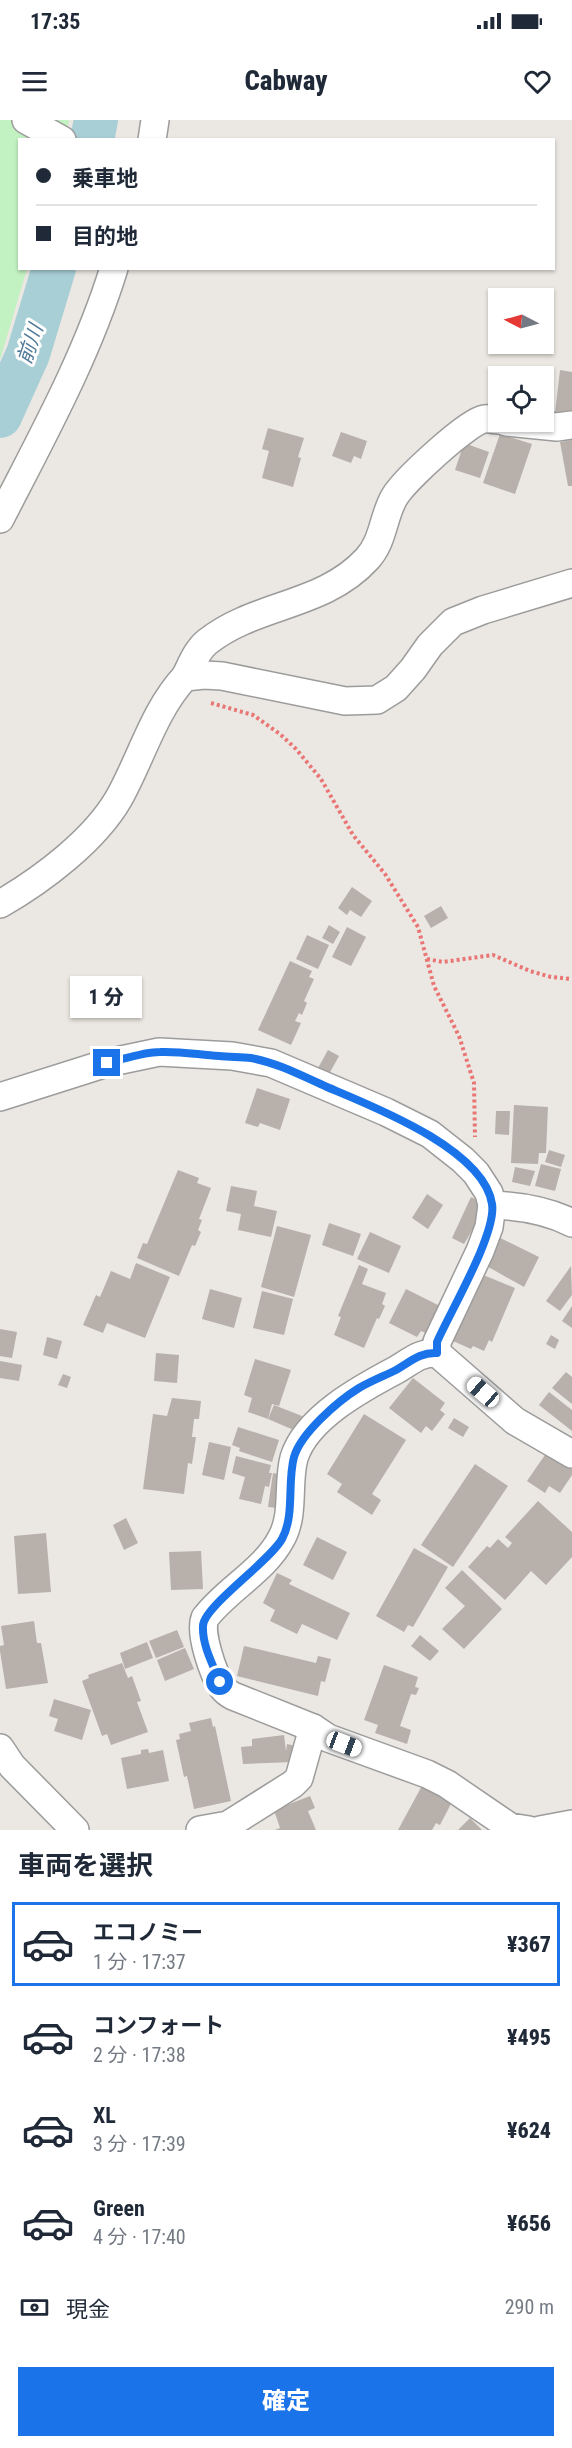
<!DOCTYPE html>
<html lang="ja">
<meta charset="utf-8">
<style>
:root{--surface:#fff;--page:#f2f2f3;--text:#1f2937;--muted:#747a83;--line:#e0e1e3;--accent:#1a73e8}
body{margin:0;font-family:"Roboto Condensed","Noto Sans JP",sans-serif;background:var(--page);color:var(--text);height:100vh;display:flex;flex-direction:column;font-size:22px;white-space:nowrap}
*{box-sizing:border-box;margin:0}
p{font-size:20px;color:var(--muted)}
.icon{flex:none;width:33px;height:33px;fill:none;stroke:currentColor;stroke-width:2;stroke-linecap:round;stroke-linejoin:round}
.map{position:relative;height:1710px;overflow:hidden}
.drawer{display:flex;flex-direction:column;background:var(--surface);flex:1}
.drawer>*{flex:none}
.top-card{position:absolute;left:18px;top:18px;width:537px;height:132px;border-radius:0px;box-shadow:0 2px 4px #0004;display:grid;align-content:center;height:132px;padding:0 18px;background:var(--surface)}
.needle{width:39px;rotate:276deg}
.buttons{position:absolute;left:488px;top:168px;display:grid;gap:12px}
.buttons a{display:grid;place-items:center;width:66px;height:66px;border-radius:0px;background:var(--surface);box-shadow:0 2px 4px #0004;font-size:30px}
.end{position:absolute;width:27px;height:27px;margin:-14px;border:8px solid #1a73e8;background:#fff;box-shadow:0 0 0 3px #fff}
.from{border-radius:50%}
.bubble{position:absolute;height:42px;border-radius:0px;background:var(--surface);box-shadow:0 2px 4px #0004;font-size:20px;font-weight:800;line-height:42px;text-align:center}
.car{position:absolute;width:18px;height:36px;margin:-18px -9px;border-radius:8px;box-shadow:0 0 4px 2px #0007;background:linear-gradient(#fff 24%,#345 0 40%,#fff 0 76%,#345 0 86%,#fff 0)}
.top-card b{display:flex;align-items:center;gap:21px;height:57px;font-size:22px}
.top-card b+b{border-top:2px solid var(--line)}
.top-card i{width:15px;height:15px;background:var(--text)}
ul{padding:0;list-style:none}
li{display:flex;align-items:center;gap:18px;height:84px;margin:0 12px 9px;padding:0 6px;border:3px solid transparent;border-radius:0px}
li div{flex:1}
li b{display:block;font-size:22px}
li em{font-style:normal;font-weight:800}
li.current{border-color:var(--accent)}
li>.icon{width:54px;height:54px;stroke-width:1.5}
h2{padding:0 18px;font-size:27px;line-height:72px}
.pay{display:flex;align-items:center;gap:15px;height:66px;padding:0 18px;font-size:22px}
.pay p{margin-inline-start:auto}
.button{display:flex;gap:12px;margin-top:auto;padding:12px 18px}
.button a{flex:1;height:69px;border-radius:0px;background:var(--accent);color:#fff;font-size:24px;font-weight:800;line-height:69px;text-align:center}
.status{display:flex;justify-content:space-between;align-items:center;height:42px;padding:0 30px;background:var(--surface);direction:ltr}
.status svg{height:16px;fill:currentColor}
header{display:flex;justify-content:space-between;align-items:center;height:78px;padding:0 18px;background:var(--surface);font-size:27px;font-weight:800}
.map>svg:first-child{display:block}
</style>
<div class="status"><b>17:35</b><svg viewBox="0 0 49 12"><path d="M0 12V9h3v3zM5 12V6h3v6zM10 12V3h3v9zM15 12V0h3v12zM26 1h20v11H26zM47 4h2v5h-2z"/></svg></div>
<header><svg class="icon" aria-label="menu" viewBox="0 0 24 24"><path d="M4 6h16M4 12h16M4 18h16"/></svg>Cabway<svg class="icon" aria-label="heart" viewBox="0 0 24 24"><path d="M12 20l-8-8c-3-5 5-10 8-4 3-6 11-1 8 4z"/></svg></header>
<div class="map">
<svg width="572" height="1710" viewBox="0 0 572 1710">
<rect width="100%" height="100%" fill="#ebe7e2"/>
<!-- park -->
<polygon fill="#c3f2c2" points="0,0 69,0 65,19 20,20 20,148 27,149 0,240"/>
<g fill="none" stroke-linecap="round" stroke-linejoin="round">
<!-- river -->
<g stroke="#a7cfd5" stroke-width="44">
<polyline points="92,20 96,0"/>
<polyline points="0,296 28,234 54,148"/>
</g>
</g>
<!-- building -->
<g fill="#b8b0ab">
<polygon points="560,250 572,252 572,294 555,293"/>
<polygon points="268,308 304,318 298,337 301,338 293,367 262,358 269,331 262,329"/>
<polygon points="341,312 367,321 361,339 354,336 351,343 332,336"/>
<polygon points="500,314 532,324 515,374 483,363"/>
<polygon points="572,320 572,366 568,366 560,322"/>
<polygon points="464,323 489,332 480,358 455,350"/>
<polygon points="352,767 372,781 361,797 350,790 347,795 338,788"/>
<polygon points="441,786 448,798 431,808 424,796"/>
<polygon points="329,805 340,812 333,824 322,818"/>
<polygon points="347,807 366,817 351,846 332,837"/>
<polygon points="307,815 329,825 318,849 296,839"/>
<polygon points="290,841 312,851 309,857 314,859 304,881 307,883 302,895 299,893 295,901 301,903 291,925 258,910"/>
<polygon points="328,930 339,936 329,954 318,948"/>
<polygon points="257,968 290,979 280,1010 260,1003 258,1007 245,1003"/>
<polygon points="514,985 548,987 546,1033 539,1033 538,1044 511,1043"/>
<polygon points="496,991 510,991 509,1015 495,1014"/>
<polygon points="549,1030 565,1035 561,1047 545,1042"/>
<polygon points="541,1044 561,1049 555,1071 535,1066"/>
<polygon points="515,1047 535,1051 530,1066 512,1062"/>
<polygon points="178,1050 199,1058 197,1063 211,1068 199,1099 202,1100 198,1110 201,1112 195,1126 192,1125 179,1156 137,1138 143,1123 147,1124"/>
<polygon points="231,1066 257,1071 254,1086 277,1091 271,1117 238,1110 241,1094 226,1091"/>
<polygon points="427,1074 443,1085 428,1109 412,1098"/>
<polygon points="471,1077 487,1085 464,1124 452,1118"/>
<polygon points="329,1103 361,1114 353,1136 322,1125"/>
<polygon points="277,1106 311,1115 294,1177 261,1167"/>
<polygon points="370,1112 401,1126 389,1153 357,1139"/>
<polygon points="496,1116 539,1137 524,1167 483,1144"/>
<polygon points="136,1143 170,1157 145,1218 107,1203 103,1213 83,1205 96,1175 100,1177 111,1151 130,1159"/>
<polygon points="359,1145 368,1149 362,1164 386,1173 382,1184 385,1186 379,1199 377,1198 364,1228 334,1215 341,1197 338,1196"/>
<polygon points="571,1146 572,1175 560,1191 546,1181"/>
<polygon points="481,1154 515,1168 492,1222 489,1220 484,1231 473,1226 471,1229 453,1221"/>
<polygon points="210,1169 242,1178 234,1208 202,1199"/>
<polygon points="406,1169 444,1188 430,1215 421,1211 417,1217 389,1203"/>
<polygon points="262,1171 293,1179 284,1215 253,1208"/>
<polygon points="572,1186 572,1208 562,1201"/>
<polygon points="0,1209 17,1212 12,1238 0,1236"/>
<polygon points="551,1215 559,1220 555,1229 546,1224"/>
<polygon points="47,1217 62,1221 57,1239 43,1235"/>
<polygon points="156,1233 179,1235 177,1263 154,1261"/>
<polygon points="255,1239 291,1250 279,1286 272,1284 268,1299 248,1292 252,1278 244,1275"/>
<polygon points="0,1241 22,1245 19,1261 0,1258"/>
<polygon points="566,1252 572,1257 572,1284 552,1268"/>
<polygon points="63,1254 71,1257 67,1268 58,1265"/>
<polygon points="413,1258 445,1283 440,1290 445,1294 432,1311 426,1306 421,1313 389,1288"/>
<polygon points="549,1272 572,1290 572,1311 539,1285"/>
<polygon points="172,1278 201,1281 199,1299 194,1299 192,1317 196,1317 192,1344 188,1343 184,1374 143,1369 153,1294 167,1296"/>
<polygon points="274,1285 302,1296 296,1311 268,1299"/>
<polygon points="364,1294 406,1320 372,1374 381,1380 372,1395 337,1372 342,1364 327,1354"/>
<polygon points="454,1298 469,1307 463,1317 448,1308"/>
<polygon points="238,1307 279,1320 272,1342 239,1331 240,1328 232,1325"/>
<polygon points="209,1322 231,1327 224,1360 202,1355"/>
<polygon points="547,1332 572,1349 572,1355 560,1373 549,1366 545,1373 527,1361"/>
<polygon points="236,1336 271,1345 269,1353 272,1353 269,1367 265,1366 261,1384 239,1379 245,1357 232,1353"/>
<polygon points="475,1344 508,1366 453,1447 421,1425"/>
<polygon points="273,1353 282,1355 277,1388 268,1387"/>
<polygon points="538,1381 572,1412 572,1437 546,1465 531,1451 505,1480 468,1447 487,1426 490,1428 498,1419 508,1428 512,1423 505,1417"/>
<polygon points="126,1398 138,1423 124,1430 113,1405"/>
<polygon points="46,1413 51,1472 18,1474 14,1416"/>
<polygon points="317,1417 347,1432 333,1460 303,1445"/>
<polygon points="414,1428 448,1447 413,1507 408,1505 404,1512 376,1496"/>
<polygon points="201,1431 203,1469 171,1470 169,1432"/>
<polygon points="462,1450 502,1489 464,1529 442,1509 465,1486 445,1468"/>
<polygon points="277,1453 292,1460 289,1464 350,1493 337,1520 302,1504 297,1514 270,1501 275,1490 263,1483"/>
<polygon points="34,1501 37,1523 41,1523 48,1563 6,1569 0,1531 0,1526 4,1525 1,1506"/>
<polygon points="177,1510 184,1527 156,1538 149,1521"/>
<polygon points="420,1515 439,1531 430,1541 411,1526"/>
<polygon points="147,1522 153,1538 125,1549 120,1533"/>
<polygon points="244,1526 316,1543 318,1536 331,1539 325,1562 321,1561 318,1576 237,1556"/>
<polygon points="185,1528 194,1549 165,1561 157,1540"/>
<polygon points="122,1543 128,1558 132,1556 141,1581 137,1582 148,1612 111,1625 107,1614 102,1616 82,1561 89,1558 88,1555"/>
<polygon points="384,1545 418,1557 415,1567 419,1568 416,1575 411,1574 400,1606 411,1610 407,1624 375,1613 378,1605 364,1600"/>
<polygon points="54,1579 91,1590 82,1620 54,1611 58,1599 49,1596"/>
<polygon points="211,1598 213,1607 215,1606 231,1681 194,1689 187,1656 184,1657 176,1620 180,1619 179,1614 191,1611 189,1603"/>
<polygon points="284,1615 286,1631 287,1624 296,1626 293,1642 243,1644 241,1627 252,1626 252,1619"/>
<polygon points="148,1629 149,1633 163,1630 169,1661 127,1669 121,1638 141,1634 141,1630"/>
<polygon points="424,1662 454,1678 440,1705 436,1703 432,1710 398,1710"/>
<polygon points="310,1676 315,1688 308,1691 316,1710 275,1710 280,1708 274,1690"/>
<polygon points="470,1698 482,1710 458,1710"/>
</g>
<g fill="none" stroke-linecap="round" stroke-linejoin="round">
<!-- minor casing -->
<g stroke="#9c9c9c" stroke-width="30">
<g id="minor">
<polyline points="26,0 62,20"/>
<polyline points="152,20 155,0"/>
<polyline points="506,302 557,307 572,305"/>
<path d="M 0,399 C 42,317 87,236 114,148"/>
<path d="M 185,557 C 191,546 196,531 207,522 C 256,483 323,487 367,439 C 384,421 383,395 395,376 C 405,360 467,302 484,299 C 488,298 494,300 498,300"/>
<path d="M 0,784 C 42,760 95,720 119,678 C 141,639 154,590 185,557 L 204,555 L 222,556 L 345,581 L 377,580 L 396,568 L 413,549 L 430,525 L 453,502 L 483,490 L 572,463"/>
<polyline points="0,977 107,943 159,932 232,936 271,943 386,992 430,1014 463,1040 476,1053 489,1073 492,1085 489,1107 480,1131 437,1222 437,1233 515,1301 572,1334"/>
<path d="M 492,1085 C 520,1086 547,1090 572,1103"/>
<path d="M 437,1233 C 420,1232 410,1242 396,1250 C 362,1268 306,1298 294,1338 C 287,1363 295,1395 281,1419 C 264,1451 227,1469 205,1498 C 199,1513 213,1553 222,1567 C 225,1571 229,1574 233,1576 L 313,1608 L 328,1618 L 427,1654 L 447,1664 L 510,1707 L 529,1710"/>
<polyline points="0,1628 12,1646 75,1710"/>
<polyline points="200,1710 228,1705 293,1664 299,1658 313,1608"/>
<polyline points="540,1710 572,1704"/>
</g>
</g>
<!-- path -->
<g stroke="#e97675" stroke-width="4" stroke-dasharray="3 3" stroke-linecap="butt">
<polyline points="211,583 253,595 280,614 296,629 321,659 353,715 385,754 418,807 434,866 459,916 474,963 475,1017"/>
<polyline points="427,839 443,842 493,835 530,851 551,857 572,859"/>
</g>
<!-- minor -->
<use href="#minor" stroke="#fff" stroke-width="27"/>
</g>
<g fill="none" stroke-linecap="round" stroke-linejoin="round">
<!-- route -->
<path stroke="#1a73e8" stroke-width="8" d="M 107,943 C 124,939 143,932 160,932 C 180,931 200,935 219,936 C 230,937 240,937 251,938 C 278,943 302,956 327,967 C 372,986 484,1029 492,1084 C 497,1113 450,1192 437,1222 L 437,1233 C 420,1232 410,1242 396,1250 C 384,1256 371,1261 359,1268 C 338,1281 301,1313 294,1337 C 287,1363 295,1395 282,1419 C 269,1442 203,1487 203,1506 C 202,1525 213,1545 220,1562"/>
</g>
<g text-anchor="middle" stroke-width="6" stroke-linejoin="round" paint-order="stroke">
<!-- water labels -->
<g font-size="20" font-style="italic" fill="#507a98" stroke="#fff">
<text transform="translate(30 224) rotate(-71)" y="7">前川</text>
</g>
</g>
</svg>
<div class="buttons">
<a><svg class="needle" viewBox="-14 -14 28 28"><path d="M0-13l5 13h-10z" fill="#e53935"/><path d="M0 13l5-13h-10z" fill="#747a83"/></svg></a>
<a><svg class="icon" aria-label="locate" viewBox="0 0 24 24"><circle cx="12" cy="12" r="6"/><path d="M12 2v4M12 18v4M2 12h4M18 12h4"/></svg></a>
</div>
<i class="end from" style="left:220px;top:1562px"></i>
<i class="end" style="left:107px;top:943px"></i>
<div class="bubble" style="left:70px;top:856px;width:72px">1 分</div>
<i class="car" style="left:483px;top:1272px;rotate:311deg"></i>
<i class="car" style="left:344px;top:1624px;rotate:111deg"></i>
<div class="top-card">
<b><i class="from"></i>乗車地</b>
<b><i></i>目的地</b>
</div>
</div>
<section class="drawer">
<h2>車両を選択</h2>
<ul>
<li class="current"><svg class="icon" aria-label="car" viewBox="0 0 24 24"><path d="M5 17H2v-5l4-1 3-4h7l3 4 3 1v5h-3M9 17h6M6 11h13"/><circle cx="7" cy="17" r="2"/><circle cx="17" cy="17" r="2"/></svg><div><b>エコノミー</b><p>1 分 · 17:37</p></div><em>¥367</em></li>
<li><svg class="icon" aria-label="car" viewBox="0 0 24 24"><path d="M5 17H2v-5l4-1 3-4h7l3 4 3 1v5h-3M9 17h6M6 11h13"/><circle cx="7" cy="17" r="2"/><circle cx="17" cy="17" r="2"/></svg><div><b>コンフォート</b><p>2 分 · 17:38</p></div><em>¥495</em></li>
<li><svg class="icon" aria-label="car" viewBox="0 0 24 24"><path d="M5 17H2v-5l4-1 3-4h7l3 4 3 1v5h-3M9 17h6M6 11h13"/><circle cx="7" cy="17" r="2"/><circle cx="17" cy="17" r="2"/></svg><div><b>XL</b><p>3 分 · 17:39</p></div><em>¥624</em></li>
<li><svg class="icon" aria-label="car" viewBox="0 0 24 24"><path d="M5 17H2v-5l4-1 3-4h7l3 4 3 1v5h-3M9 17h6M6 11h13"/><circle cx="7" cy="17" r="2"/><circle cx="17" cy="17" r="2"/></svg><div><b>Green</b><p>4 分 · 17:40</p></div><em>¥656</em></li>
</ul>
<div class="pay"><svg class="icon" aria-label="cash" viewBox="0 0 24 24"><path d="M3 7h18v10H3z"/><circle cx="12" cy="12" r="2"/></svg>現金<p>290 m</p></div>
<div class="button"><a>確定</a></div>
</section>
